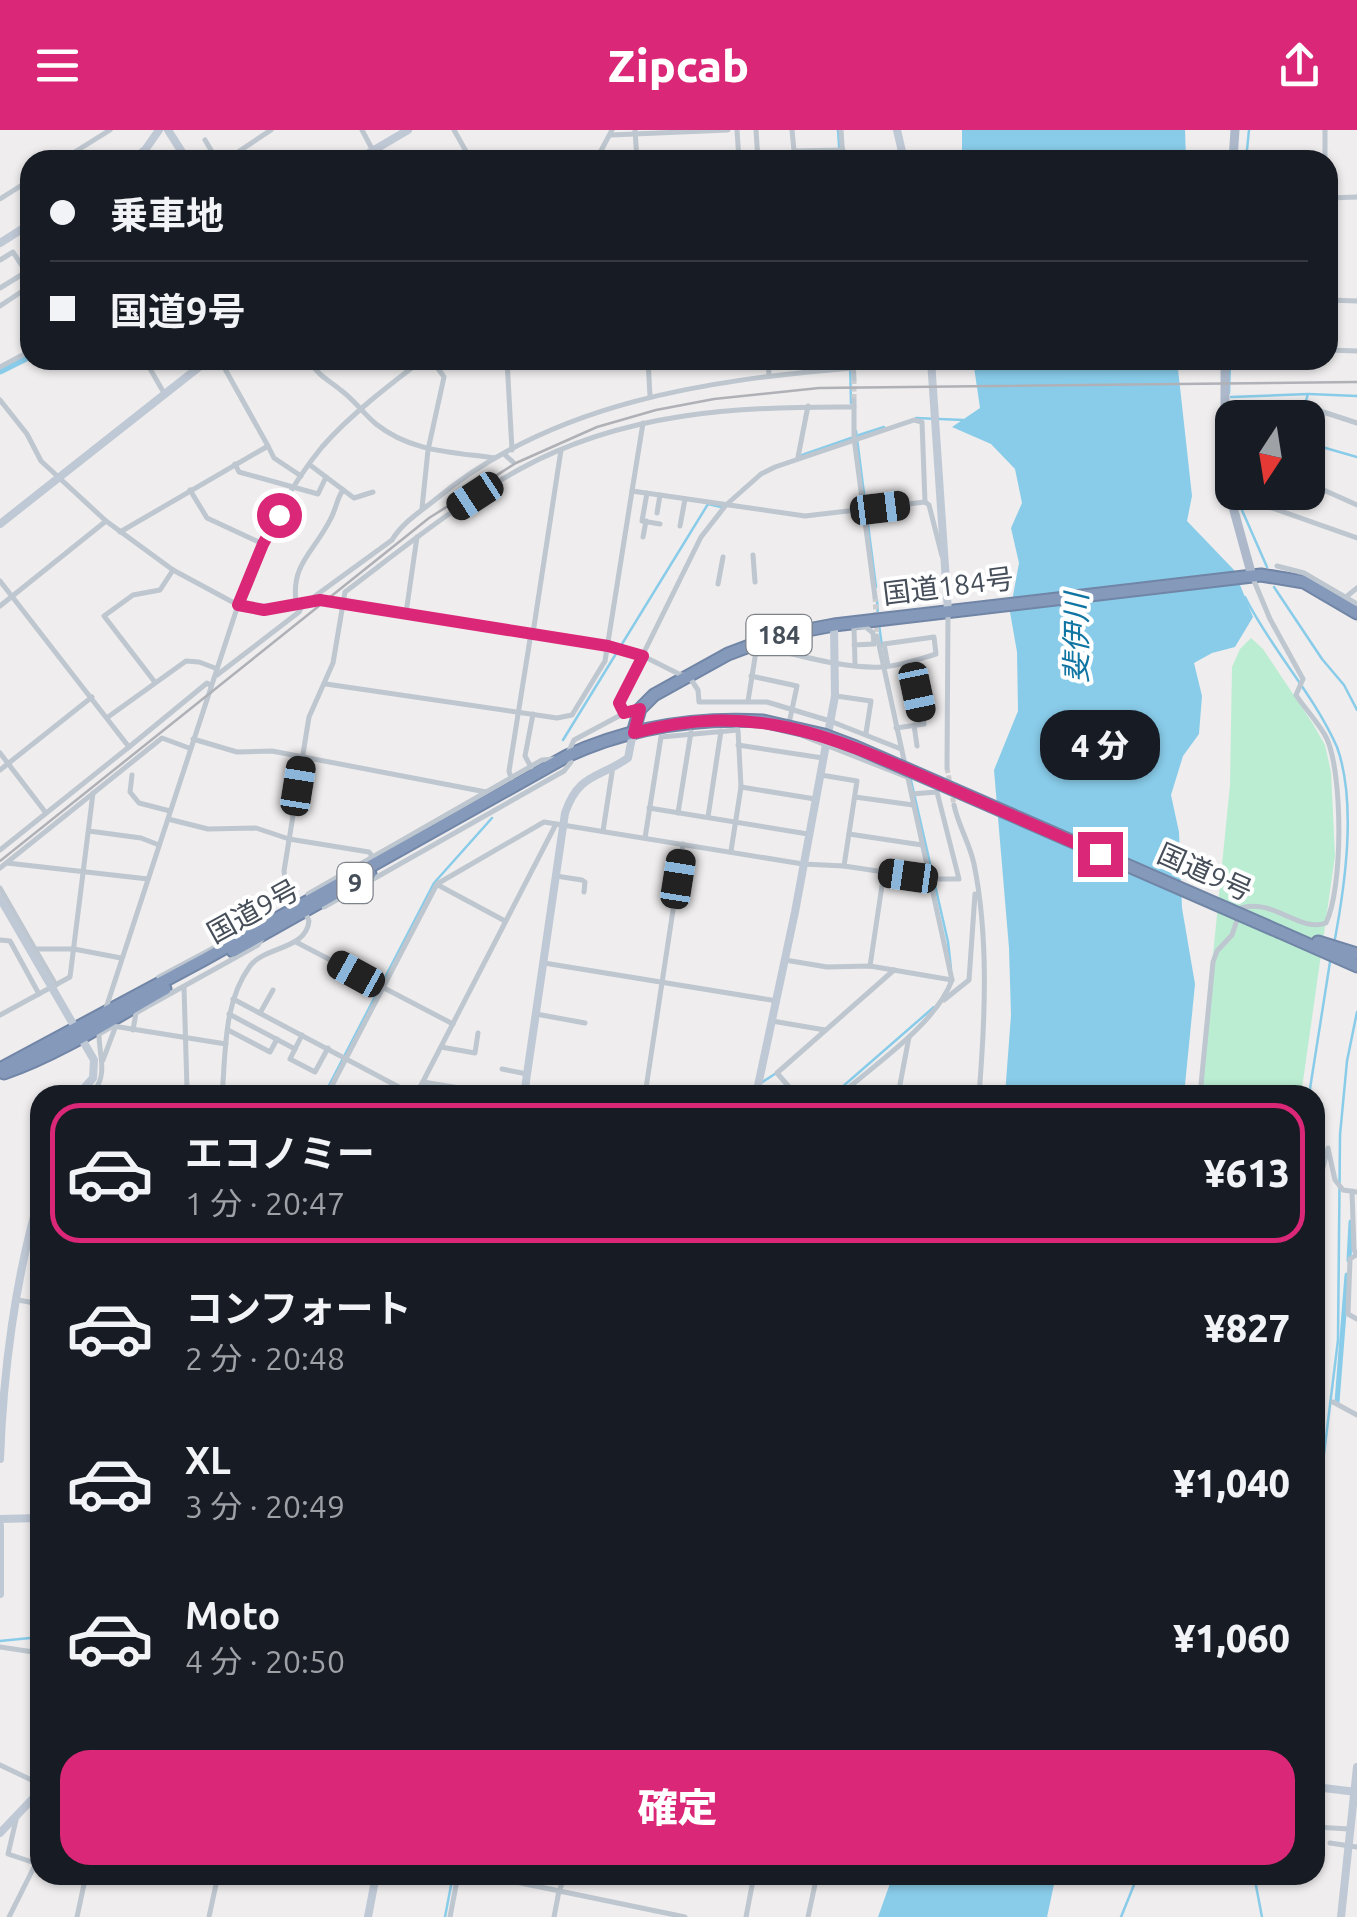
<!DOCTYPE html>
<html lang="ja">
<meta charset="utf-8">
<style>
:root{--surface:#171b24;--page:#20242c;--text:#f1f3f6;--muted:#9ea1a6;--line:#363941;--accent:#db2777}
body{margin:0;font-family:Ubuntu,"Noto Sans JP",sans-serif;background:var(--page);color:var(--text);height:100vh;display:flex;flex-direction:column;font-size:38px;white-space:nowrap}
*{box-sizing:border-box;margin:0}
p{font-size:32px;color:var(--muted)}
.icon{flex:none;width:55px;height:55px;fill:none;stroke:currentColor;stroke-width:2;stroke-linecap:round;stroke-linejoin:round}
.map{position:relative;flex:1;overflow:hidden}
.drawer{position:absolute;left:30px;top:955px;width:1295px;height:800px;display:flex;flex-direction:column;background:var(--surface);border-radius:30px;box-shadow:0 2px 8px #0004}
.drawer>*{flex:none}
.banner{position:absolute;left:20px;top:20px;width:1318px;height:220px;border-radius:30px;box-shadow:0 2px 8px #0004;display:grid;align-content:center;height:220px;padding:0 30px;background:var(--surface)}
.needle{width:65px;rotate:192deg}
.controls{position:absolute;left:1215px;top:270px;display:grid;gap:20px}
.controls a{display:grid;place-items:center;width:110px;height:110px;border-radius:20px;background:var(--surface);box-shadow:0 2px 8px #0004;font-size:50px}
.end{position:absolute;width:45px;height:45px;margin:-22px;border:12px solid #db2777;background:#fff;box-shadow:0 0 0 5px #fff}
.from{border-radius:50%}
.bubble{position:absolute;height:70px;border-radius:30px;background:var(--surface);box-shadow:0 2px 8px #0004;font-size:32px;font-weight:800;line-height:70px;text-align:center}
.car{position:absolute;width:30px;height:60px;margin:-30px -15px;border-radius:12px;box-shadow:0 0 8px 2px #0007;background:linear-gradient(#222 24%,#8ab4d8 0 40%,#222 0 76%,#8ab4d8 0 86%,#222 0)}
.banner b{display:flex;align-items:center;gap:35px;height:95px;font-size:38px}
.banner b+b{border-top:2px solid var(--line)}
.banner i{width:25px;height:25px;background:var(--text)}
ul{padding:18px 0 0;list-style:none}
li{display:flex;align-items:center;gap:30px;height:140px;margin:0 20px 15px;padding:0 10px;border:5px solid transparent;border-radius:30px}
li div{flex:1}
li b{display:block;font-size:38px}
li em{font-style:normal;font-weight:800}
li.on{border-color:var(--accent)}
li>.icon{width:90px;height:90px;stroke-width:1.5}
.primary-button{display:flex;gap:20px;margin-top:auto;padding:20px 30px}
.primary-button a{flex:1;height:115px;border-radius:30px;background:var(--accent);color:#fff;font-size:40px;font-weight:800;line-height:115px;text-align:center}
header{display:flex;justify-content:space-between;align-items:center;height:130px;padding:0 30px;background:var(--accent);color:#fff;font-size:45px;font-weight:800}
.map>svg:first-child{display:block}
</style>
<header><svg class="icon" aria-label="menu" viewBox="0 0 24 24"><path d="M4 6h16M4 12h16M4 18h16"/></svg>Zipcab<svg class="icon" aria-label="share" viewBox="0 0 24 24"><path d="M12 15V3M7 8l5-5 5 5M5 13v7h14v-7"/></svg></header>
<div class="map">
<svg width="1357" height="1787" viewBox="0 0 1357 1787">
<rect width="100%" height="100%" fill="#efeded"/>
<!-- green -->
<polygon fill="#bbedd3" points="1251,508 1263,519 1313,594 1325,615 1331,642 1335,726 1301,965 1199,965 1230,655 1232,537 1240,519"/>
<!-- water -->
<g fill="#89cce9">
<polygon points="962,0 1185,0 1186,30 962,30"/>
<polygon points="973,230 1177,230 1192,366 1187,391 1234,440 1253,487 1235,517 1212,523 1194,533 1202,566 1199,604 1183,626 1171,665 1179,702 1182,778 1195,854 1184,965 1005,965 1011,885 1009,818 994,640 1018,581 1017,522 1010,482 1019,433 1011,398 1022,373 1015,339 991,314 952,297 980,278"/>
<polygon points="893,1745 1056,1745 1047,1787 878,1787"/>
</g>
<g fill="none" stroke-linecap="round" stroke-linejoin="round">
<!-- stream -->
<g stroke="#89cce9" stroke-width="2.5">
<polyline points="838,0 840,30"/>
<polyline points="1246,30 1249,0"/>
<polyline points="850,230 851,273"/>
<polyline points="1229,263 1230,230"/>
<polyline points="1309,264 1357,266"/>
<polyline points="1231,267 1308,264 1305,274"/>
<polyline points="1316,282 1308,303 1322,317 1357,327"/>
<polyline points="916,288 963,290"/>
<polyline points="856,301 876,457"/>
<polyline points="859,305 884,297"/>
<polyline points="802,325 851,308"/>
<polyline points="1229,331 1231,353"/>
<polyline points="1234,362 1267,437"/>
<polyline points="1274,457 1322,529 1344,555 1357,580"/>
<path d="M 1245,467 C 1271,519 1313,563 1337,617 C 1357,673 1345,756 1334,814"/>
<polyline points="877,470 878,487"/>
<polyline points="879,495 882,516"/>
<polyline points="563,610 708,374 721,377"/>
<polyline points="910,646 948,812 951,839"/>
<polyline points="761,953 778,942"/>
<polyline points="324,965 434,753 492,688"/>
<polyline points="748,965 755,958"/>
<polyline points="833,965 934,877"/>
<polyline points="1309,965 1330,832"/>
<polyline points="1315,1397 1338,1210 1340,1005 1347,931 1357,882"/>
<polyline points="0,1511 40,1507"/>
<polyline points="1254,1745 1262,1787"/>
<polyline points="445,1787 453,1745"/>
<polyline points="1121,1787 1138,1745"/>
</g>
<!-- canal -->
<g stroke="#89cce9" stroke-width="5">
<polyline points="1349,1130 1351,1092"/>
<polyline points="1337,1272 1347,1145"/>
</g>
<!-- river -->
<polyline stroke="#89cce9" stroke-width="9" points="0,240 30,225"/>
<!-- street-tunnel -->
<g stroke="#cdcdcf" stroke-width="5" stroke-dasharray="5 2.5" stroke-linecap="butt">
<polyline points="854,249 854,270"/>
<polyline points="875,467 877,506"/>
<polyline points="947,638 954,675"/>
</g>
<!-- highway casing -->
<g stroke="#7185a6" stroke-width="15">
<g id="highway">
<polyline points="633,603 640,579 654,565 728,524 776,506 834,495 1261,445 1304,452 1357,483"/>
<polyline points="1280,802 1357,836"/>
<polyline points="1318,812 1357,824"/>
<polyline points="233,821 370,744"/>
<path d="M 0,939 L 205,829 L 567,626 C 630,597 694,587 763,591"/>
<path d="M 4,943 C 61,923 112,889 165,859"/>
</g>
</g>
<!-- street -->
<g stroke="#bec6cf" stroke-width="5">
<polyline points="362,0 378,30"/>
<polyline points="454,0 471,30"/>
<polyline points="635,0 637,30"/>
<polyline points="737,0 739,30"/>
<polyline points="756,0 758,30"/>
<polyline points="792,0 794,21 843,20"/>
<polyline points="841,0 843,30"/>
<polyline points="611,5 728,0"/>
<polyline points="205,10 217,30"/>
<polyline points="62,30 110,0"/>
<polyline points="226,30 271,0"/>
<polyline points="596,30 612,0"/>
<polyline points="1325,30 1325,0"/>
<polyline points="1328,68 1357,67"/>
<polyline points="0,69 30,50"/>
<polyline points="0,130 13,122 26,142 0,158"/>
<polyline points="1328,170 1357,171"/>
<polyline points="0,176 30,156"/>
<polyline points="1328,220 1357,221"/>
<polyline points="145,230 164,263"/>
<polyline points="220,230 268,316"/>
<path d="M 309,230 C 318,246 329,250 342,261 C 355,271 364,284 376,294 C 411,322 452,322 495,328"/>
<polyline points="507,230 512,320"/>
<polyline points="648,230 650,266"/>
<polyline points="768,230 769,245"/>
<polyline points="853,230 854,249"/>
<polyline points="1295,230 1295,236 1311,236 1315,230"/>
<polyline points="0,237 30,221"/>
<polyline points="0,270 27,304 41,331 106,391 173,440 238,475 264,480 320,469 608,516 643,526 681,545 688,545 698,560 699,572 767,572 830,591 901,619"/>
<polyline points="854,270 854,308 875,467"/>
<polyline points="1303,288 1305,276 1357,293"/>
<polyline points="643,293 632,361 805,386 925,372 929,375 942,426"/>
<polyline points="1229,311 1232,331"/>
<polyline points="504,324 513,332"/>
<polyline points="798,327 808,276"/>
<polyline points="235,334 239,342 318,364 326,347"/>
<polyline points="310,335 354,368 373,362"/>
<polyline points="1308,353 1357,375"/>
<polyline points="190,360 207,388 263,414"/>
<polyline points="647,363 642,391 660,394"/>
<polyline points="1231,369 1272,378 1357,408"/>
<polyline points="422,378 428,320 444,247 432,230"/>
<polyline points="657,383 660,365"/>
<polyline points="680,396 685,369"/>
<polyline points="120,402 268,316 274,328 301,346"/>
<polyline points="643,407 646,391"/>
<polyline points="753,425 755,452"/>
<polyline points="1277,436 1304,443 1357,474"/>
<polyline points="0,451 129,617 0,720"/>
<polyline points="718,454 723,427"/>
<polyline points="1346,467 1357,458"/>
<path d="M 311,469 L 392,410 C 403,392 420,382 436,369 C 553,272 708,250 853,238"/>
<path d="M 296,472 C 291,434 314,422 330,390 C 336,380 336,370 343,360"/>
<polyline points="0,476 106,391"/>
<polyline points="406,483 417,407"/>
<polyline points="533,503 561,320"/>
<polyline points="854,515 874,514 873,503 866,497 854,497 855,534"/>
<path d="M 757,516 C 797,524 841,539 882,537 C 899,536 919,529 936,524 L 934,507 L 884,514 L 888,536"/>
<polyline points="217,545 299,482 304,473"/>
<polyline points="751,546 797,556 788,598"/>
<polyline points="154,551 104,486 133,465 160,460 173,440"/>
<polyline points="326,554 557,588 572,585 605,531 632,361"/>
<polyline points="836,566 871,571 866,603"/>
<polyline points="748,571 757,515"/>
<polyline points="624,583 619,573 701,407 726,375 761,344 775,337 914,290 922,292 925,372"/>
<polyline points="108,587 186,531 199,532 215,538"/>
<polyline points="914,595 917,616"/>
<polyline points="896,598 924,594 911,532"/>
<polyline points="803,606 907,647"/>
<polyline points="193,609 237,622 272,621 486,662"/>
<polyline points="738,615 823,628"/>
<polyline points="129,617 207,553 211,556"/>
<polyline points="0,623 46,683"/>
<polyline points="568,623 574,610 632,579 640,579"/>
<polyline points="531,637 525,626 533,584"/>
<polyline points="947,638 948,484"/>
<polyline points="0,640 92,567"/>
<polyline points="132,645 130,662 139,673 170,681"/>
<polyline points="821,645 857,651 844,736"/>
<polyline points="511,648 509,641 531,503"/>
<polyline points="741,657 815,669"/>
<polyline points="855,667 913,675"/>
<path d="M 954,675 C 958,695 970,714 974,734 C 989,807 985,891 979,965"/>
<polyline points="649,678 808,704"/>
<polyline points="678,683 691,602"/>
<polyline points="708,687 721,601"/>
<polyline points="168,689 208,699 256,698 289,709 369,722 373,727"/>
<polyline points="89,701 141,708 159,715"/>
<polyline points="603,701 613,636"/>
<polyline points="849,704 922,715"/>
<polyline points="645,708 661,607 738,600 741,657 731,721"/>
<polyline points="7,733 148,749"/>
<polyline points="0,738 162,608 189,618"/>
<polyline points="556,746 582,750 585,752 584,762"/>
<polyline points="438,755 505,791"/>
<polyline points="0,758 35,819 74,819 121,828"/>
<polyline points="308,764 542,630 554,629"/>
<path d="M 300,773 L 285,748 L 284,741 L 309,587 L 333,533 L 345,462 C 402,419 457,374 520,339 C 624,282 738,276 854,277"/>
<polyline points="324,777 564,641 571,632"/>
<polyline points="0,810 10,811 39,864"/>
<polyline points="296,812 453,894"/>
<polyline points="35,819 56,855"/>
<polyline points="785,830 827,837 870,836 952,850"/>
<polyline points="544,833 777,871"/>
<polyline points="870,836 884,742"/>
<polyline points="159,847 268,789"/>
<polyline points="184,857 187,959"/>
<polyline points="233,869 414,965"/>
<polyline points="944,870 969,850 975,764"/>
<polyline points="144,873 150,875 258,815 263,807"/>
<path d="M 106,878 L 238,475 C 257,421 285,362 322,317 C 350,285 388,256 422,230"/>
<polyline points="260,883 273,860"/>
<polyline points="229,884 295,919"/>
<polyline points="536,884 585,893"/>
<polyline points="0,885 70,847 93,663"/>
<polyline points="772,891 825,900"/>
<polyline points="133,900 136,883 148,876"/>
<polyline points="228,900 270,922 277,909"/>
<polyline points="302,905 290,929 315,942 328,918"/>
<polyline points="441,917 475,923 478,903"/>
<polyline points="103,930 115,898"/>
<polyline points="502,939 527,944"/>
<polyline points="423,952 502,965"/>
<path d="M 85,956 L 94,961 C 108,944 99,925 99,904 L 113,896 L 226,914"/>
<path d="M 222,965 C 226,922 223,873 250,836 C 265,816 306,820 309,791 L 305,782"/>
<polyline points="327,965 437,754 544,692 803,734 844,736 931,749 959,749 937,662 912,664"/>
<polyline points="416,965 556,694"/>
<polyline points="645,965 683,714"/>
<polyline points="796,965 777,943 894,840"/>
<path d="M 840,965 C 875,934 936,894 952,850 L 877,506"/>
<polyline points="898,965 909,907"/>
<path d="M 1200,965 L 1213,832 L 1217,821 L 1232,805 L 1241,778 C 1273,768 1300,803 1326,793 C 1343,758 1343,646 1327,609 C 1320,594 1305,579 1296,565 L 1303,549 L 1270,489 L 1252,446"/>
<polyline points="1319,1053 1328,1018 1335,1050 1343,1060 1357,1062"/>
<polyline points="1352,1061 1354,1120 1357,1125"/>
<polyline points="1356,1125 1350,1129 1348,1184 1357,1189"/>
<polyline points="18,1170 40,1174"/>
<polyline points="1333,1272 1357,1285"/>
<polyline points="0,1517 40,1523"/>
<polyline points="0,1635 40,1654"/>
<polyline points="16,1690 8,1724 35,1733"/>
<polyline points="1315,1697 1349,1699"/>
<polyline points="1330,1713 1357,1717"/>
<polyline points="482,1745 685,1787"/>
<polyline points="9,1787 40,1725"/>
<polyline points="77,1787 86,1745"/>
<polyline points="209,1787 218,1745"/>
<polyline points="450,1787 458,1745"/>
<polyline points="554,1787 559,1761 566,1745"/>
<polyline points="746,1787 754,1745"/>
<polyline points="808,1787 817,1745"/>
</g>
<!-- secondary -->
<g stroke="#bfc8d5" stroke-width="8">
<polyline points="168,0 187,30"/>
<polyline points="897,0 904,30"/>
<polyline points="132,30 145,20 159,0"/>
<polyline points="357,30 408,0"/>
<polyline points="0,113 30,94"/>
<polyline points="931,230 948,481"/>
<polyline points="0,394 208,230"/>
<polyline points="0,768 94,930 93,948 78,965"/>
<path d="M 524,965 L 565,683 C 579,643 598,649 628,628 L 633,603"/>
<polyline points="756,965 795,782 835,566 834,495"/>
<path d="M 0,1329 C 3,1245 15,1147 40,1066"/>
<polyline points="0,1389 40,1388"/>
<polyline points="0,1396 0,1464"/>
<polyline points="0,1703 40,1661"/>
<polyline points="368,1787 376,1745"/>
<polyline points="1341,1787 1357,1637"/>
</g>
<!-- primary -->
<g stroke="#adb9cb" stroke-width="9">
<polyline points="1233,30 1235,0"/>
<polyline points="1225,252 1225,230"/>
<polyline points="1225,255 1225,348 1252,446"/>
</g>
<!-- highway -->
<use href="#highway" stroke="#859abb" stroke-width="11"/>
<!-- rail -->
<polyline stroke="#afb1b7" stroke-width="2.5" points="0,731 429,388 516,333 597,297 656,280 714,269 819,258 1357,252"/>
<!-- highway-bridge casing -->
<g stroke="#7185a6" stroke-width="15" stroke-linecap="butt">
<polyline id="highway-bridge" points="763,591 824,605 856,617 1280,802"/>
</g>
<!-- secondary-bridge -->
<polyline stroke="#bfc8d5" stroke-width="8" points="1315,1657 1357,1662"/>
<!-- highway-bridge -->
<use href="#highway-bridge" stroke="#859abb" stroke-width="11"/>
</g>
<g fill="none" stroke-linecap="round" stroke-linejoin="round">
<!-- route -->
<path stroke="#db2777" stroke-width="12" d="M 279,385 L 263,414 L 238,475 L 264,480 L 320,470 L 608,516 L 643,526 L 619,573 L 624,583 L 640,579 L 634,603 C 754,571 829,605 938,653 C 992,677 1046,700 1100,724"/>
</g>
<g text-anchor="middle" stroke-width="8" stroke-linejoin="round" paint-order="stroke">
<!-- shield labels -->
<g fill="#fff" stroke="#7e838b" stroke-width="2.5">
<rect x="746.5" y="485" width="65" height="40" rx="8"/>
<rect x="337.5" y="733" width="35" height="40" rx="8"/>
</g>
<g font-size="25" font-weight="bold" fill="#464e59">
<text x="779" y="514">184</text>
<text x="355" y="762">9</text>
</g>
<!-- street labels -->
<g font-size="28" fill="#464e59" stroke="#fff">
<text transform="translate(948 456) rotate(-7)" y="10">国道184号</text>
<text transform="translate(1205 742) rotate(24)" y="10">国道9号</text>
<text transform="translate(253 781) rotate(-29)" y="10">国道9号</text>
</g>
<!-- water labels -->
<g font-size="30" font-style="italic" fill="#1075a2" stroke="#fff">
<text transform="translate(1077 508) rotate(-90)" y="10">斐伊川</text>
</g>
</g>
</svg>
<div class="controls">
<a><svg class="needle" viewBox="-14 -14 28 28"><path d="M0-13l5 13h-10z" fill="#e53935"/><path d="M0 13l5-13h-10z" fill="#9ea1a6"/></svg></a>
</div>
<i class="end from" style="left:279px;top:385px"></i>
<i class="end" style="left:1100px;top:724px"></i>
<div class="bubble" style="left:1040px;top:580px;width:120px">4 分</div>
<i class="car" style="left:475px;top:366px;rotate:237deg"></i>
<i class="car" style="left:880px;top:378px;rotate:83deg"></i>
<i class="car" style="left:917px;top:562px;rotate:168deg"></i>
<i class="car" style="left:298px;top:656px;rotate:9deg"></i>
<i class="car" style="left:908px;top:746px;rotate:278deg"></i>
<i class="car" style="left:678px;top:749px;rotate:9deg"></i>
<i class="car" style="left:356px;top:844px;rotate:299deg"></i>
<div class="banner">
<b><i class="from"></i>乗車地</b>
<b><i></i>国道9号</b>
</div>
<section class="drawer">
<ul>
<li class="on"><svg class="icon" aria-label="car" viewBox="0 0 24 24"><path d="M5 17H2v-5l4-1 3-4h7l3 4 3 1v5h-3M9 17h6M6 11h13"/><circle cx="7" cy="17" r="2"/><circle cx="17" cy="17" r="2"/></svg><div><b>エコノミー</b><p>1 分 · 20:47</p></div><em>¥613</em></li>
<li><svg class="icon" aria-label="car" viewBox="0 0 24 24"><path d="M5 17H2v-5l4-1 3-4h7l3 4 3 1v5h-3M9 17h6M6 11h13"/><circle cx="7" cy="17" r="2"/><circle cx="17" cy="17" r="2"/></svg><div><b>コンフォート</b><p>2 分 · 20:48</p></div><em>¥827</em></li>
<li><svg class="icon" aria-label="car" viewBox="0 0 24 24"><path d="M5 17H2v-5l4-1 3-4h7l3 4 3 1v5h-3M9 17h6M6 11h13"/><circle cx="7" cy="17" r="2"/><circle cx="17" cy="17" r="2"/></svg><div><b>XL</b><p>3 分 · 20:49</p></div><em>¥1,040</em></li>
<li><svg class="icon" aria-label="car" viewBox="0 0 24 24"><path d="M5 17H2v-5l4-1 3-4h7l3 4 3 1v5h-3M9 17h6M6 11h13"/><circle cx="7" cy="17" r="2"/><circle cx="17" cy="17" r="2"/></svg><div><b>Moto</b><p>4 分 · 20:50</p></div><em>¥1,060</em></li>
</ul>
<div class="primary-button"><a>確定</a></div>
</section>
</div>
